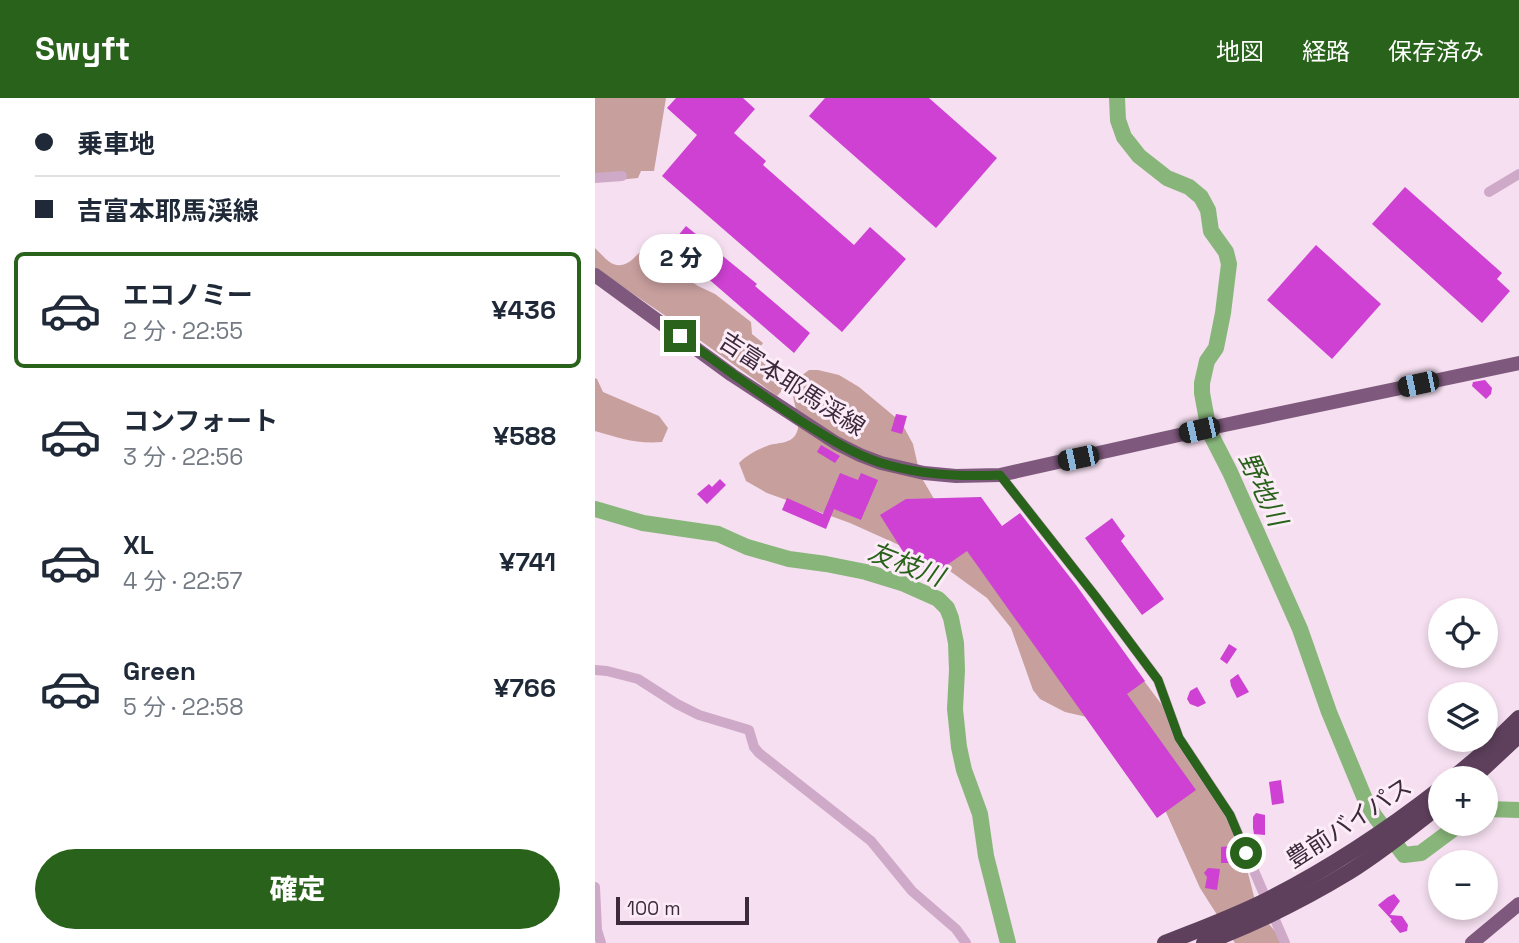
<!DOCTYPE html>
<html lang="ja">
<meta charset="utf-8">
<style>
:root{--surface:#fff;--page:#f6f6f7;--text:#1f2937;--muted:#747a83;--line:#e0e1e3;--accent:#29621a}
body{margin:0;font-family:"Space Grotesk","Noto Sans JP",sans-serif;background:var(--page);color:var(--text);height:100vh;display:flex;flex-direction:column;font-size:26px;white-space:nowrap}
*{box-sizing:border-box;margin:0}
p{font-size:23px;color:var(--muted)}
.icon{flex:none;width:38px;height:38px;fill:none;stroke:currentColor;stroke-width:2;stroke-linecap:round;stroke-linejoin:round}
.map{position:relative;flex:1;overflow:hidden}
.drawer{display:flex;flex-direction:column;background:var(--surface);width:595px}
.drawer>*{flex:none}
.guide{display:grid;align-content:center;height:154px;padding:0 35px;background:var(--surface)}
.controls{position:absolute;left:833px;top:500px;display:grid;gap:14px}
.controls a{display:grid;place-items:center;width:70px;height:70px;border-radius:50%;background:var(--surface);box-shadow:0 4px 10px #0003;font-size:35px}
.scale{position:absolute;left:21px;bottom:18px;width:133px;box-sizing:border-box;padding-left:7px;border:4px solid #3c293b;border-top:0;font-size:19px;line-height:24px;white-space:nowrap;color:#3c293b;-webkit-text-stroke:5px #fcecf8;paint-order:stroke}
.end{position:absolute;width:32px;height:32px;margin:-16px;border:9px solid #29621a;background:#fff;box-shadow:0 0 0 4px #fff}
.from{border-radius:50%}
.bubble{position:absolute;height:49px;border-radius:24px;background:var(--surface);box-shadow:0 4px 10px #0003;font-size:23px;font-weight:800;line-height:49px;text-align:center}
.car{position:absolute;width:21px;height:42px;margin:-21px -10px;border-radius:9px;box-shadow:0 0 5px 2px #0007;background:linear-gradient(#222 24%,#8ab4d8 0 40%,#222 0 76%,#8ab4d8 0 86%,#222 0)}
.guide b{display:flex;align-items:center;gap:24px;height:66px;font-size:26px}
.guide b+b{border-top:2px solid var(--line)}
.guide i{width:18px;height:18px;background:var(--text)}
ul{padding:0;list-style:none}
li{display:flex;align-items:center;gap:21px;height:116px;margin:0 14px 10px;padding:0 21px;border:4px solid transparent;border-radius:10px}
li div{flex:1}
li b{display:block;font-size:26px}
li em{font-style:normal;font-weight:800}
li.current{border-color:var(--accent)}
li>.icon{width:63px;height:63px;stroke-width:1.5}
.cta{display:flex;gap:14px;margin-top:auto;padding:14px 35px}
.cta a{flex:1;height:80px;border-radius:42px;background:var(--accent);color:#fff;font-size:28px;font-weight:800;line-height:80px;text-align:center}
header{display:flex;align-items:center;gap:42px;box-sizing:border-box;height:98px;padding:0 35px;background:var(--accent);color:#fff}
header strong{font-size:33px}
nav{display:flex;gap:38px;margin-inline-start:auto;font-size:24px}
main{display:flex;flex:1;min-height:0}
.map>svg:first-child{display:block}
</style>
<header>
<strong>Swyft</strong>
<nav><a>地図</a><a>経路</a><a>保存済み</a></nav>
</header>
<main>
<section class="drawer">
<div class="guide">
<b><i class="from"></i>乗車地</b>
<b><i></i>吉富本耶馬渓線</b>
</div>
<ul>
<li class="current"><svg class="icon" aria-label="car" viewBox="0 0 24 24"><path d="M5 17H2v-5l4-1 3-4h7l3 4 3 1v5h-3M9 17h6M6 11h13"/><circle cx="7" cy="17" r="2"/><circle cx="17" cy="17" r="2"/></svg><div><b>エコノミー</b><p>2 分 · 22:55</p></div><em>¥436</em></li>
<li><svg class="icon" aria-label="car" viewBox="0 0 24 24"><path d="M5 17H2v-5l4-1 3-4h7l3 4 3 1v5h-3M9 17h6M6 11h13"/><circle cx="7" cy="17" r="2"/><circle cx="17" cy="17" r="2"/></svg><div><b>コンフォート</b><p>3 分 · 22:56</p></div><em>¥588</em></li>
<li><svg class="icon" aria-label="car" viewBox="0 0 24 24"><path d="M5 17H2v-5l4-1 3-4h7l3 4 3 1v5h-3M9 17h6M6 11h13"/><circle cx="7" cy="17" r="2"/><circle cx="17" cy="17" r="2"/></svg><div><b>XL</b><p>4 分 · 22:57</p></div><em>¥741</em></li>
<li><svg class="icon" aria-label="car" viewBox="0 0 24 24"><path d="M5 17H2v-5l4-1 3-4h7l3 4 3 1v5h-3M9 17h6M6 11h13"/><circle cx="7" cy="17" r="2"/><circle cx="17" cy="17" r="2"/></svg><div><b>Green</b><p>5 分 · 22:58</p></div><em>¥766</em></li>
</ul>
<div class="cta"><a>確定</a></div>
</section>
<div class="map">
<svg width="924" height="845" viewBox="0 0 924 845">
<rect width="100%" height="100%" fill="#f5dff0"/>
<!-- green -->
<g fill="#c79f9d">
<polygon points="0,0 71,0 59,73 46,73 43,80 0,84"/>
<path d="M 0,150 C 10,159 18,174 34,164 C 39,161 42,156 47,153 L 54,155 L 103,188 L 120,196 L 156,224 L 157,236 L 168,245 L 159,257 L 193,286 L 182,298 L 81,225 L 0,170 Z"/>
<path d="M 214,272 L 223,272 L 244,277 L 264,289 L 306,324 L 318,346 L 325,377 L 342,406 L 520,544 L 567,607 L 589,641 L 646,748 L 662,810 L 678,831 L 691,845 L 640,845 L 605,790 L 566,703 L 492,619 L 470,614 L 445,601 L 438,592 L 416,530 L 392,500 L 344,465 L 255,425 L 172,395 L 151,383 L 144,365 C 152,357 161,352 172,348 C 181,344 195,347 201,336 C 210,319 191,300 201,283 C 204,279 210,275 214,272 Z"/>
<path d="M 0,280 L 2,281 L 8,294 L 64,318 L 73,330 L 67,344 C 41,346 24,340 0,333 Z"/>
</g>
<g fill="none" stroke-linecap="round" stroke-linejoin="round">
<!-- river -->
<g stroke="#88b67a" stroke-width="16">
<polyline points="522,0 523,22 529,39 544,58 572,80 594,89 606,99 613,112 616,133 631,154 634,166 628,215 621,250 612,263 607,285 607,295 614,333 635,374 705,531 734,614 770,701 779,717 809,757 826,755 865,726"/>
<polyline points="0,411 48,425 123,436 152,449 194,461 231,466 271,474 307,485 343,501 352,510 356,520 361,545 362,572 360,611 364,649 369,672 385,716 391,758 413,845"/>
<polyline points="891,711 924,712"/>
</g>
</g>
<!-- building -->
<g fill="#ce41d2">
<polygon points="81,0 148,0 160,11 139,35 171,63 168,67 259,147 275,129 311,161 247,234 67,78 102,37 72,10"/>
<polygon points="230,0 334,0 402,60 341,130 214,18"/>
<polygon points="810,89 907,175 902,181 915,193 887,225 777,126"/>
<polygon points="91,128 162,186 160,188 215,235 199,255 102,171 109,163 81,140"/>
<polygon points="721,147 786,206 737,261 672,202"/>
<polygon points="890,282 897,290 896,296 891,301 877,288 878,284"/>
<polygon points="301,316 312,318 307,336 296,333"/>
<polygon points="226,347 245,358 240,365 222,354"/>
<polygon points="245,375 263,382 266,375 283,382 266,422 239,411 231,431 187,412 192,400 228,416"/>
<polygon points="125,381 131,387 112,406 102,396 114,386 117,389"/>
<polygon points="386,399 407,428 425,415 481,487 550,583 532,596 601,692 562,720 372,453 339,476 317,468 285,417 311,401"/>
<polygon points="517,420 530,438 526,443 569,501 547,517 490,440"/>
<polygon points="634,546 642,551 632,566 625,561"/>
<polygon points="643,576 654,594 642,600 636,588 635,582"/>
<polygon points="602,589 611,605 603,609 595,606 592,601 595,593"/>
<polygon points="686,682 689,705 677,707 674,684"/>
<polygon points="661,715 670,717 670,737 659,736 658,730 658,719"/>
<polygon points="636,748 636,765 626,765 626,749"/>
<polygon points="613,770 625,771 622,792 610,790 612,779 609,775"/>
<polygon points="799,796 805,803 795,817 807,818 813,827 812,833 805,835 795,823 797,822 783,807 793,799"/>
</g>
<g fill="none" stroke-linecap="round" stroke-linejoin="round">
<!-- minor -->
<g stroke="#cfa9c8" stroke-width="10">
<polyline points="0,80 27,78"/>
<polyline points="894,94 924,76"/>
<polyline points="405,377 501,499 563,582 584,640 635,717 690,845"/>
<polyline points="0,572 12,573 43,581 82,606 104,617 154,632 159,649 164,655 276,743 317,793 361,831 371,845"/>
<polyline points="0,789 2,832 6,845"/>
</g>
<!-- major -->
<g stroke="#7f597d" stroke-width="14">
<polyline points="0,177 137,277 241,345 265,357 286,365 329,375 361,378 405,377 620,329 924,265"/>
<polyline points="877,845 924,806"/>
</g>
<!-- highway -->
<g stroke="#5e405c" stroke-width="16">
<polyline points="857,681 887,656 924,620"/>
<polyline points="877,681 924,637"/>
<path d="M 570,845 C 605,831 641,818 674,801 C 735,770 791,733 845,691"/>
<path d="M 609,845 C 659,826 708,802 754,774 C 786,754 816,730 845,707"/>
</g>
</g>
<g fill="none" stroke-linecap="round" stroke-linejoin="round">
<!-- route -->
<path stroke="#29621a" stroke-width="9" d="M 85,238 C 127,268 168,299 212,327 C 235,341 257,355 283,364 C 323,377 364,379 405,377 L 501,499 L 563,582 L 584,640 L 635,717 L 651,755"/>
</g>
<g text-anchor="middle" stroke-width="6" stroke-linejoin="round" paint-order="stroke">
<!-- street labels -->
<g font-size="24" fill="#3c293b" stroke="#fcecf8">
<text transform="translate(197 286) rotate(33)" y="8">吉富本耶馬渓線</text>
<text transform="translate(754 725) rotate(-33)" y="8">豊前バイパス</text>
</g>
<!-- water labels -->
<g font-size="26" font-style="italic" fill="#29621a" stroke="#fcecf8">
<text transform="translate(668 391) rotate(65)" y="9">野地川</text>
<text transform="translate(311 466) rotate(21)" y="9">友枝川</text>
</g>
</g>
</svg>
<div class="controls">
<a><svg class="icon" aria-label="locate" viewBox="0 0 24 24"><circle cx="12" cy="12" r="6"/><path d="M12 2v4M12 18v4M2 12h4M18 12h4"/></svg></a>
<a><svg class="icon" aria-label="layers" viewBox="0 0 24 24"><path d="M12 4l9 5-9 5-9-5zM3 14l9 5 9-5"/></svg></a>
<a>+</a>
<a>−</a>
</div>
<div class="scale">100 m</div>
<i class="end from" style="left:651px;top:755px"></i>
<i class="end" style="left:85px;top:238px"></i>
<div class="bubble" style="left:44px;top:136px;width:84px">2 分</div>
<i class="car" style="left:823px;top:286px;rotate:258deg"></i>
<i class="car" style="left:604px;top:332px;rotate:257deg"></i>
<i class="car" style="left:483px;top:360px;rotate:258deg"></i>
</div>
</main>
